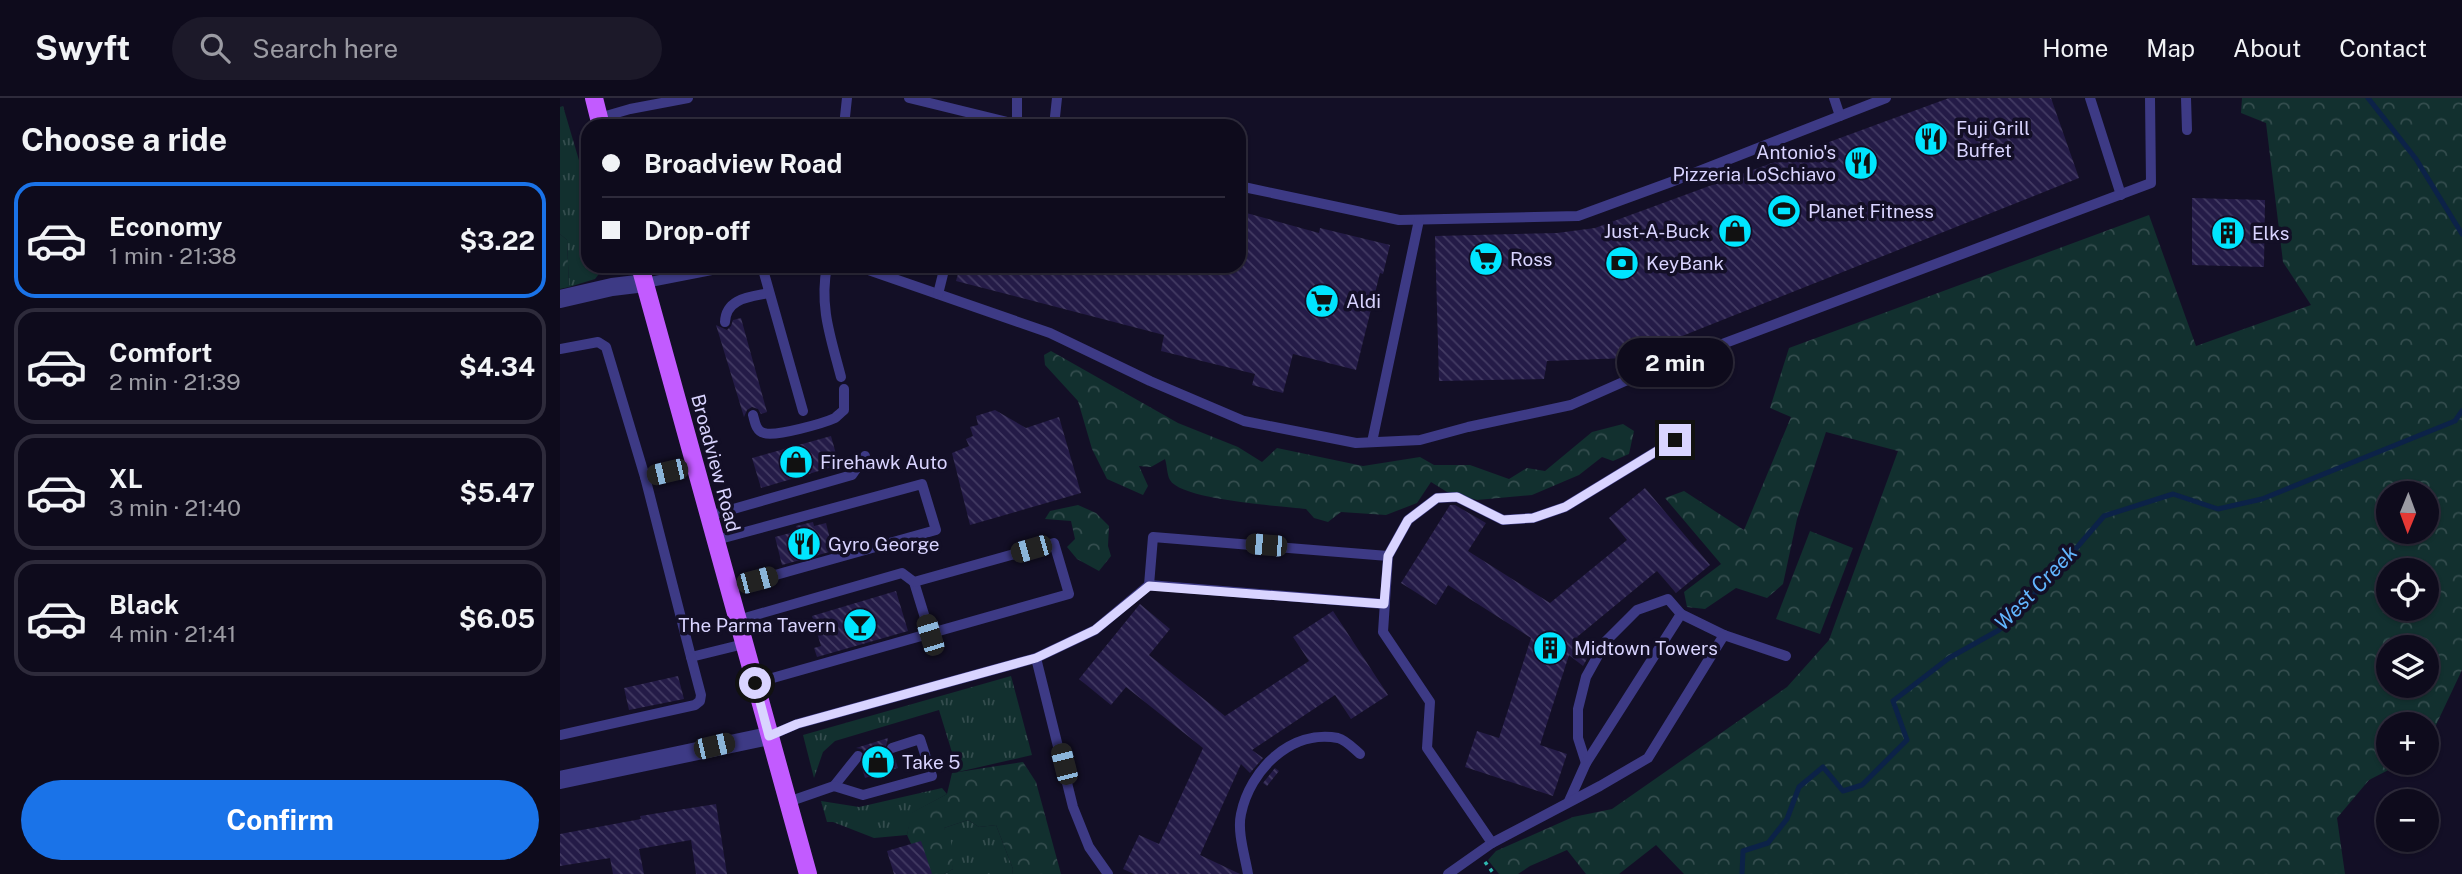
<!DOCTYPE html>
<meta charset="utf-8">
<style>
:root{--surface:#0e0b1c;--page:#1c1929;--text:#f1f3f6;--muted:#9b9ba3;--line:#2e2b3b;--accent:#1a73e8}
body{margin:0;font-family:"Public Sans",sans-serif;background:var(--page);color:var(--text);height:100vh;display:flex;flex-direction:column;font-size:26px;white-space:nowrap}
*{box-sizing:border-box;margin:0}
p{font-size:23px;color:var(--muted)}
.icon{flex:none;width:38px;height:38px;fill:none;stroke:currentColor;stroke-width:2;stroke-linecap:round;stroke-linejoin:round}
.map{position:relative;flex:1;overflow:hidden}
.side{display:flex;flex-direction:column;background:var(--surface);width:560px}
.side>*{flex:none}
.hud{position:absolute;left:21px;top:21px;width:665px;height:154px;border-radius:21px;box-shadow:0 2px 5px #0004,0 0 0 2px var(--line);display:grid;align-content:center;height:154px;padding:0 21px;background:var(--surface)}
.needle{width:46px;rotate:181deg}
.fabs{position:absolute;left:1816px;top:383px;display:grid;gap:14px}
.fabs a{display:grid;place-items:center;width:63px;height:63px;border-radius:50%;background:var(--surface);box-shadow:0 2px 5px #0004,0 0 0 2px var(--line);font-size:35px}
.end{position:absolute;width:32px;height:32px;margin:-16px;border:9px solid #d9d4ff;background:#111;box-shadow:0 0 0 4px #111}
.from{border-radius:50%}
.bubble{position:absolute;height:49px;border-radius:24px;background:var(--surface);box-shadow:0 2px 5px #0004,0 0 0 2px var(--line);font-size:23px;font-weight:700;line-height:49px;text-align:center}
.car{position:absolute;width:21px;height:42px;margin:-21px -10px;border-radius:9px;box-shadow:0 0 5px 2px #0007;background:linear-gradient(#222 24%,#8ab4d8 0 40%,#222 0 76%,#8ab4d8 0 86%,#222 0)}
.hud b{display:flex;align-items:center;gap:24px;height:66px;font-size:26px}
.hud b+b{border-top:2px solid var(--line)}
.hud i{width:18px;height:18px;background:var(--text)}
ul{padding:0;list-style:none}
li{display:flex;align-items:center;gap:21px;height:116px;margin:0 14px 10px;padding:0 7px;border:4px solid var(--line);border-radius:21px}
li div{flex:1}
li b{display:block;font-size:26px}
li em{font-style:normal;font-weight:700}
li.on{border-color:var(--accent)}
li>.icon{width:63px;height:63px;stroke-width:1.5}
h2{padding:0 21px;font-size:32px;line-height:84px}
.action{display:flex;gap:14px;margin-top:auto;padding:14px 21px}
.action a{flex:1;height:80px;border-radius:42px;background:var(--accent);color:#fff;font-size:28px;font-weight:700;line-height:80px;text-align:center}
header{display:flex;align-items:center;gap:42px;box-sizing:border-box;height:98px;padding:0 35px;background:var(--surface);border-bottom:2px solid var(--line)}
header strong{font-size:33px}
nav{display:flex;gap:38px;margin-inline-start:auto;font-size:24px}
.search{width:490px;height:63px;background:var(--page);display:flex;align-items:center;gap:18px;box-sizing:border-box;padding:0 24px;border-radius:38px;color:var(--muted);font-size:26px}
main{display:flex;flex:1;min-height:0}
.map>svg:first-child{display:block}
</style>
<header>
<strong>Swyft</strong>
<div class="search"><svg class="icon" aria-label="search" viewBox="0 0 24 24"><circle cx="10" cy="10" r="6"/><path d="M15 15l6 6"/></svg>Search here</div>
<nav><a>Home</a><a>Map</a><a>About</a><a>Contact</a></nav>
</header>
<main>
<section class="side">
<h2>Choose a ride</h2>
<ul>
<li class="on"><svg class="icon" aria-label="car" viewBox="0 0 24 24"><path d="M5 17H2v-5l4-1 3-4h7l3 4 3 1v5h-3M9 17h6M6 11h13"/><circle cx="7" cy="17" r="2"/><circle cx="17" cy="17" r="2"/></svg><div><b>Economy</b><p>1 min · 21:38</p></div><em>$3.22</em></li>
<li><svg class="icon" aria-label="car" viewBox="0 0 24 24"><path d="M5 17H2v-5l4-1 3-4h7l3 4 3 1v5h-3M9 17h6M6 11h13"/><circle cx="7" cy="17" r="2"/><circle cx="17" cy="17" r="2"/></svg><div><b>Comfort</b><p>2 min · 21:39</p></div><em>$4.34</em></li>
<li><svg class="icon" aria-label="car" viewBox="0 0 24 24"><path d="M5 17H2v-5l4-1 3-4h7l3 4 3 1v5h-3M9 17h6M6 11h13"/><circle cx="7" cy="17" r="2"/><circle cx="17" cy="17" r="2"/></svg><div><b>XL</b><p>3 min · 21:40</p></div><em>$5.47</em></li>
<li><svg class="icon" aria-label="car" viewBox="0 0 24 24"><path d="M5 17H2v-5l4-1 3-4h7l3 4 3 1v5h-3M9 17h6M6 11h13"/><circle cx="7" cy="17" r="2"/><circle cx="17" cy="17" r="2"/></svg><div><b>Black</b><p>4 min · 21:41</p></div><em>$6.05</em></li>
</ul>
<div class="action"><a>Confirm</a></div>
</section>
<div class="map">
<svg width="1902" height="776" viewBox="0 0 1902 776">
<defs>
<pattern id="grass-tufts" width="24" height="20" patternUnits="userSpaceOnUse" patternTransform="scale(1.75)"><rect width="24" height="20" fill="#12302f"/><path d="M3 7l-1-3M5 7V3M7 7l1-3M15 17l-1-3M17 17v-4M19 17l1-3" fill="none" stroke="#344d4e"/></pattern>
<pattern id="forest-crowns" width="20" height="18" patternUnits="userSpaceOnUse" patternTransform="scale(1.75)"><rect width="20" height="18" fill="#12302f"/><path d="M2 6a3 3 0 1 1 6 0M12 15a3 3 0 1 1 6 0" fill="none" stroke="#344d4e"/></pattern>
<pattern id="building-back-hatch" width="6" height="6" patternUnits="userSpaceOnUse" patternTransform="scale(1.75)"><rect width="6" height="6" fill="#241b47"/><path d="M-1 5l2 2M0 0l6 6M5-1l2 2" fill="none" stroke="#433b63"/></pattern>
</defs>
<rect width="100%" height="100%" fill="#130f26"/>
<!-- grass -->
<g fill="url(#grass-tufts)">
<polygon points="3,8 28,93 28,168 45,168 35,181 9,189 7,142 0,136 0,9"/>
<polygon points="451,578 472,657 398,674 379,612 275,643 263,654 254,680 243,637"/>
<polygon points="382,690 387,696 352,715 347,737 314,740 273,724 267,724 261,703 299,709"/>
<polygon points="408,722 419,729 436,727 453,771 452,776 384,776 393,771 384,730"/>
</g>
<!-- forest -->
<g fill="url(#forest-crowns)" fill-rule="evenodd">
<path d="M 1682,0 L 1902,0 L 1902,572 L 1867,646 L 1867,626 L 1829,626 L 1829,665 L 1842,665 L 1809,682 L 1777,720 L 1785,776 L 1124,776 L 1096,747 L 1059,776 L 1026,776 L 1007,752 L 970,768 L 958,776 L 939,776 L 928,762 L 936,753 L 1013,719 L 1052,711 L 1227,589 L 1269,542 L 1338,353 L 1266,334 L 1237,421 L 1223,486 L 1207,500 L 1176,490 L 1145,511 L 1127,509 L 1124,494 L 1161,466 L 1105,400 L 1124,393 L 1184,432 L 1231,319 L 1210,310 L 1229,250 L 1589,117 L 1636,248 L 1751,207 L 1723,164 L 1706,25 L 1681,15 ZM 1829,396 L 1867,396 L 1867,434 L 1829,434 ZM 1867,472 L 1867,511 L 1829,511 L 1829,472 ZM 1829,550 L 1867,550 L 1867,588 L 1829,588 Z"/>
<polygon points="0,136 7,142 9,189 0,191"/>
<path d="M 491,253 L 618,325 L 678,349 L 702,364 L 717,350 L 803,368 L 860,359 L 874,367 L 910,367 L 949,381 L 967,370 L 985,373 L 1032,334 L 1063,326 L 1074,333 L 1069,356 L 1053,363 L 1042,359 L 1019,377 L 972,397 L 917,402 L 887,394 L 871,384 L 857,405 L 826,417 L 781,414 L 768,424 L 754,420 L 746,411 C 721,408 621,402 610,382 C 607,377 607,367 605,361 L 591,369 L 579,368 L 588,388 L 583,397 L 547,381 L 532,351 L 518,303 L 485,267 L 484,257 Z"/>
<polygon points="518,407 536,415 549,428 548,448 551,458 539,473 517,461 507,449 515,441 511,423 485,421 490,413"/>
<polygon points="1250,433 1293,450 1260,536 1216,521"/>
<polygon points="463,664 476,684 501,776 452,776 453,771 436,727 419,729 408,722 384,730 391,744 393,771 384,776 365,776 347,737 351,715 387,696 392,675"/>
</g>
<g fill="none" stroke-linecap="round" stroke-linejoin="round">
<!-- stream -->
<g stroke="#0c2248" stroke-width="5">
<polyline points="1808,0 1856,61 1902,136"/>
<polyline points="1182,776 1183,753 1208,745 1227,721 1239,689 1263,669 1283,693 1302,687 1347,642 1333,603 1389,560 1439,532 1494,476 1544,418 1613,396 1658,411 1702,401 1895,323 1902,313"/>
</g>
</g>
<!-- building -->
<g fill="url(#building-back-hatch)">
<polygon points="1389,0 1491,0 1519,80 1067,260 987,263 984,281 879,283 875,138 997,135 1035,130"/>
<polygon points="1632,100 1705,102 1704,169 1632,167"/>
<polygon points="679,113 759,135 760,130 830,147 823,176 820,175 796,272 733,256 723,295 692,287 695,276 601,253 604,237 396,183 400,168 679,168"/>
<polygon points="181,220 207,314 201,316 198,311 192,309 187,312 184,319 156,227 167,232 171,228 173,222"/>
<polygon points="435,312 466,330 499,319 521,395 410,427 392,355 409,348 406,341 413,338 410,329 418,327 416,318"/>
<polygon points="271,338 279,367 201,390 192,360"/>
<polygon points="1085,390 1150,467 1116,495 1097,473 1017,539 1033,550 1023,568 1009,557 980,647 1007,656 993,698 905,669 917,633 939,640 971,540 888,487 876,507 841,485 890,407 895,407 926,425 908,453 990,505 1067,442 1049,420"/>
<polygon points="253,424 254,428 266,425 273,453 222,467 215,439 238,433 236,428"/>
<polygon points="336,493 348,533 257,559 254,550 261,548 252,518"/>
<polygon points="580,506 610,531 589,557 665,618 749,563 733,539 773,513 828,597 791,621 775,597 692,652 703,660 690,675 681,666 640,757 680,776 574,776 563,771 579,737 599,746 643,650 566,589 551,607 519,581"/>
<polygon points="118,578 124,601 69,612 64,590"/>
<polygon points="328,640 325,653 330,657 334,658 338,670 305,680 301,667 305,656 302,651 296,650"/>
<polygon points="715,670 719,673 707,688 703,685"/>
<polygon points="156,706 167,776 136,776 131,742 79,751 84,776 53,776 50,760 0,768 0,736 81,721 80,718"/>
<polygon points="361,743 372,776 334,776 327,753"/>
</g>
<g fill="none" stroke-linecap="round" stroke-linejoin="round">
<!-- path -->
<polyline stroke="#2fb8b0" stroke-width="3.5" stroke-dasharray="3.5 5" stroke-linecap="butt" points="925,764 934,776"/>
<!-- lane -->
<g stroke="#3d3a85" stroke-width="10">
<polyline points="349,0 464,28"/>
<polyline points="457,0 457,26"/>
<polyline points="1274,0 1280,18"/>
<polyline points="1530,0 1561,97"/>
<polyline points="1626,0 1627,32"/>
<polyline points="39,20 70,11 128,0"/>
<polyline points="284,28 287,0"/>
<polyline points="494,28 497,0"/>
<polyline points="679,88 839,122 1018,118 1111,84 1326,0"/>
<polyline points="202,168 243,313"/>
<path d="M 267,168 C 259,209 271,240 281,279"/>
<polyline points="297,168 490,235 590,283 684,323 796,345 860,342 908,329 1011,307 1072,280 1591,85 1590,0"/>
<polyline points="85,185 172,168"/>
<polyline points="378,196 385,168"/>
<path d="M 165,224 C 166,200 190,199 209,195"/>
<polyline points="0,251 38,244 46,249 85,379"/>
<path d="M 193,317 C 195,324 196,333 204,335 C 216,339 264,325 275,320 C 276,319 283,313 284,312 L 284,291"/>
<polyline points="812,344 859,122"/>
<polyline points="135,367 85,379 131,559 184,546"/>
<polyline points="149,418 292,377 305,358"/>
<polyline points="156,442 362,386 376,432 169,490"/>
<polyline points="828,458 848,422 877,400 897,399 943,422 973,420 1005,409 1115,342"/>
<polyline points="354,484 370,536"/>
<polyline points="589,487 824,506"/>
<polyline points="178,522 342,475 354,484 494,445 509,496 195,585"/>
<polyline points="476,560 535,532 589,487 593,439 828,458 823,534 870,604 867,650 932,745 888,776"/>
<polyline points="0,637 135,607 140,603 141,597 131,559"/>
<polyline points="209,638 237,626 476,560 513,709 529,749 548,776"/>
<polyline points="1026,665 1018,640 1018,611 1026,579 1046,543 1077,512 1108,501 1121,516"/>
<polyline points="274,688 298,658"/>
<polyline points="1009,703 1026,665 1121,516 1164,537"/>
<polyline points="228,704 274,688 303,697 372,678 360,641 332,650"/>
<polyline points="932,745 1040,688 1088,660 1164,537 1226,558"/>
<path d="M 688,776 C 685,758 677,734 681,716 C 690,672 731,631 778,640 C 786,642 794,651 800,656"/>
</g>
<!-- street -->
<g stroke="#3d3a85" stroke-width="18">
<polyline points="0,201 52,189 85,185"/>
<polyline points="0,682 209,638"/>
</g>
<!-- primary -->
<g stroke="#c25bff" stroke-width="18">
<polyline points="34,0 41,28"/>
<polyline points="80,168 248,776"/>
</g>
</g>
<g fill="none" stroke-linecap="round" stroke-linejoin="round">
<!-- route -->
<polyline stroke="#d9d4ff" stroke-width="9" points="195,585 209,638 237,626 476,560 535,532 589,488 824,506 828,458 848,422 877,400 897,399 943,422 973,420 1005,409 1115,342"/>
</g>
<!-- icons -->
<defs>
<g id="restaurant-disc" transform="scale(1.75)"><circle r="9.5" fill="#00e5ff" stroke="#130f26"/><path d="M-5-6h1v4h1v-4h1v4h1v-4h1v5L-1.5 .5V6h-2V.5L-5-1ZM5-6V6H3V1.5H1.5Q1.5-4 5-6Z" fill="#111"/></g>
<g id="stadium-disc" transform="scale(1.75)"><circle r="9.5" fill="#00e5ff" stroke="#130f26"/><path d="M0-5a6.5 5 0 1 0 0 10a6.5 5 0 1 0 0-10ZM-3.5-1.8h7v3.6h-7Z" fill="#111"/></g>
<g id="shop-disc" transform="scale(1.75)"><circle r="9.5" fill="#00e5ff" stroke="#130f26"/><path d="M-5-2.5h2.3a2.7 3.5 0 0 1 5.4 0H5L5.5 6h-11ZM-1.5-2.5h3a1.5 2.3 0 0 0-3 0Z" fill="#111"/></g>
<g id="building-disc" transform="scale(1.75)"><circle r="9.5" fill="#00e5ff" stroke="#130f26"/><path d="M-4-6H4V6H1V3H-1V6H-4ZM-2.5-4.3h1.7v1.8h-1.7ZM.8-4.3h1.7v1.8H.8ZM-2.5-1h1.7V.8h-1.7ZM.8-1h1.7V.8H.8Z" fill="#111"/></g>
<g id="supermarket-disc" transform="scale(1.75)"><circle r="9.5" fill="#00e5ff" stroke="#130f26"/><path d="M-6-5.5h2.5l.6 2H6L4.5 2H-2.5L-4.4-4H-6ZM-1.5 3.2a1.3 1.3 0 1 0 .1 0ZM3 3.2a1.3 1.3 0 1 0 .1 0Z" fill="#111"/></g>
<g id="bank-disc" transform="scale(1.75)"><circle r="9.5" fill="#00e5ff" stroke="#130f26"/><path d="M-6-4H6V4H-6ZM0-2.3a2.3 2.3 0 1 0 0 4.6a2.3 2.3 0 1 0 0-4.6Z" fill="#111"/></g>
<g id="bar-disc" transform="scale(1.75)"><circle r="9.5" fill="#00e5ff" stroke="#130f26"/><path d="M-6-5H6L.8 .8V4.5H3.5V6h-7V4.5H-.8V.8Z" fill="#111"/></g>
</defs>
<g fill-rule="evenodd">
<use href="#restaurant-disc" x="1371" y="41"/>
<use href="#restaurant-disc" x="1301" y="65"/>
<use href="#stadium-disc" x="1224" y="113"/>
<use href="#shop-disc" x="1175" y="133"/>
<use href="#building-disc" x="1668" y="135"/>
<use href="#supermarket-disc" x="926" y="161"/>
<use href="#bank-disc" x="1062" y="165"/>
<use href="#supermarket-disc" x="762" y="203"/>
<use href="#shop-disc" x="236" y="364"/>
<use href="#restaurant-disc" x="244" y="446"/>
<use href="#bar-disc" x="300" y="527"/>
<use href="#building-disc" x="990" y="550"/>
<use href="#shop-disc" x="318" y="664"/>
</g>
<g text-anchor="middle" stroke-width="7" stroke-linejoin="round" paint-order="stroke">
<!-- poi labels -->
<g font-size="19" fill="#d9d4ff" stroke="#130f26" text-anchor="start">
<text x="1396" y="37">Fuji Grill<tspan x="1396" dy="22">Buffet</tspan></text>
<text x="1276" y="61" text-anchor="end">Antonio's<tspan x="1276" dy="22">Pizzeria LoSchiavo</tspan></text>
<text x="1248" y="120">Planet Fitness</text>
<text x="1150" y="140" text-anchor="end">Just-A-Buck</text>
<text x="1692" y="142">Elks</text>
<text x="950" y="168">Ross</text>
<text x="1086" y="172">KeyBank</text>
<text x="786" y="210">Aldi</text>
<text x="260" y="371">Firehawk Auto</text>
<text x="268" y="453">Gyro George</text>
<text x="276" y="534" text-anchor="end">The Parma Tavern</text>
<text x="1014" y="557">Midtown Towers</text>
<text x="342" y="671">Take 5</text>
</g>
<!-- street labels -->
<g font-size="19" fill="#d9d4ff" stroke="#130f26">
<text transform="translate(156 365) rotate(75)" y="7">Broadview Road</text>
</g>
<!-- water labels -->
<g font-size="21" font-style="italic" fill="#62b6ff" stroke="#130f26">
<text transform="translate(1476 490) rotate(-46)" y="7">West Creek</text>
</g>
</g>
</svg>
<div class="fabs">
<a><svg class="needle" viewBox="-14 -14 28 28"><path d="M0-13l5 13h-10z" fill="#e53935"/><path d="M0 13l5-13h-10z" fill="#9b9ba3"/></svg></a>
<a><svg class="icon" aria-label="locate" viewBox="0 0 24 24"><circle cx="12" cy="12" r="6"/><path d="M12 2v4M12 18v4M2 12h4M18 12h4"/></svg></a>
<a><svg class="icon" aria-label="layers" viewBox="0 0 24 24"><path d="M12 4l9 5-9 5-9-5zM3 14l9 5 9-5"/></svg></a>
<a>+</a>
<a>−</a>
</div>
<i class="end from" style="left:195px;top:585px"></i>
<i class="end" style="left:1115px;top:342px"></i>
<div class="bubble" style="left:1057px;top:240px;width:116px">2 min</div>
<i class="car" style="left:107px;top:374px;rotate:257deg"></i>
<i class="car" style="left:706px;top:447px;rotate:275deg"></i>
<i class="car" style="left:471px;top:451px;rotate:254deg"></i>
<i class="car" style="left:197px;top:482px;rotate:75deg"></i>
<i class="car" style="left:370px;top:537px;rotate:343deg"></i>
<i class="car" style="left:154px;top:648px;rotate:77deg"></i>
<i class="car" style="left:504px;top:666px;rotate:346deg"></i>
<div class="hud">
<b><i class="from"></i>Broadview Road</b>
<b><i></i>Drop-off</b>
</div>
</div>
</main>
